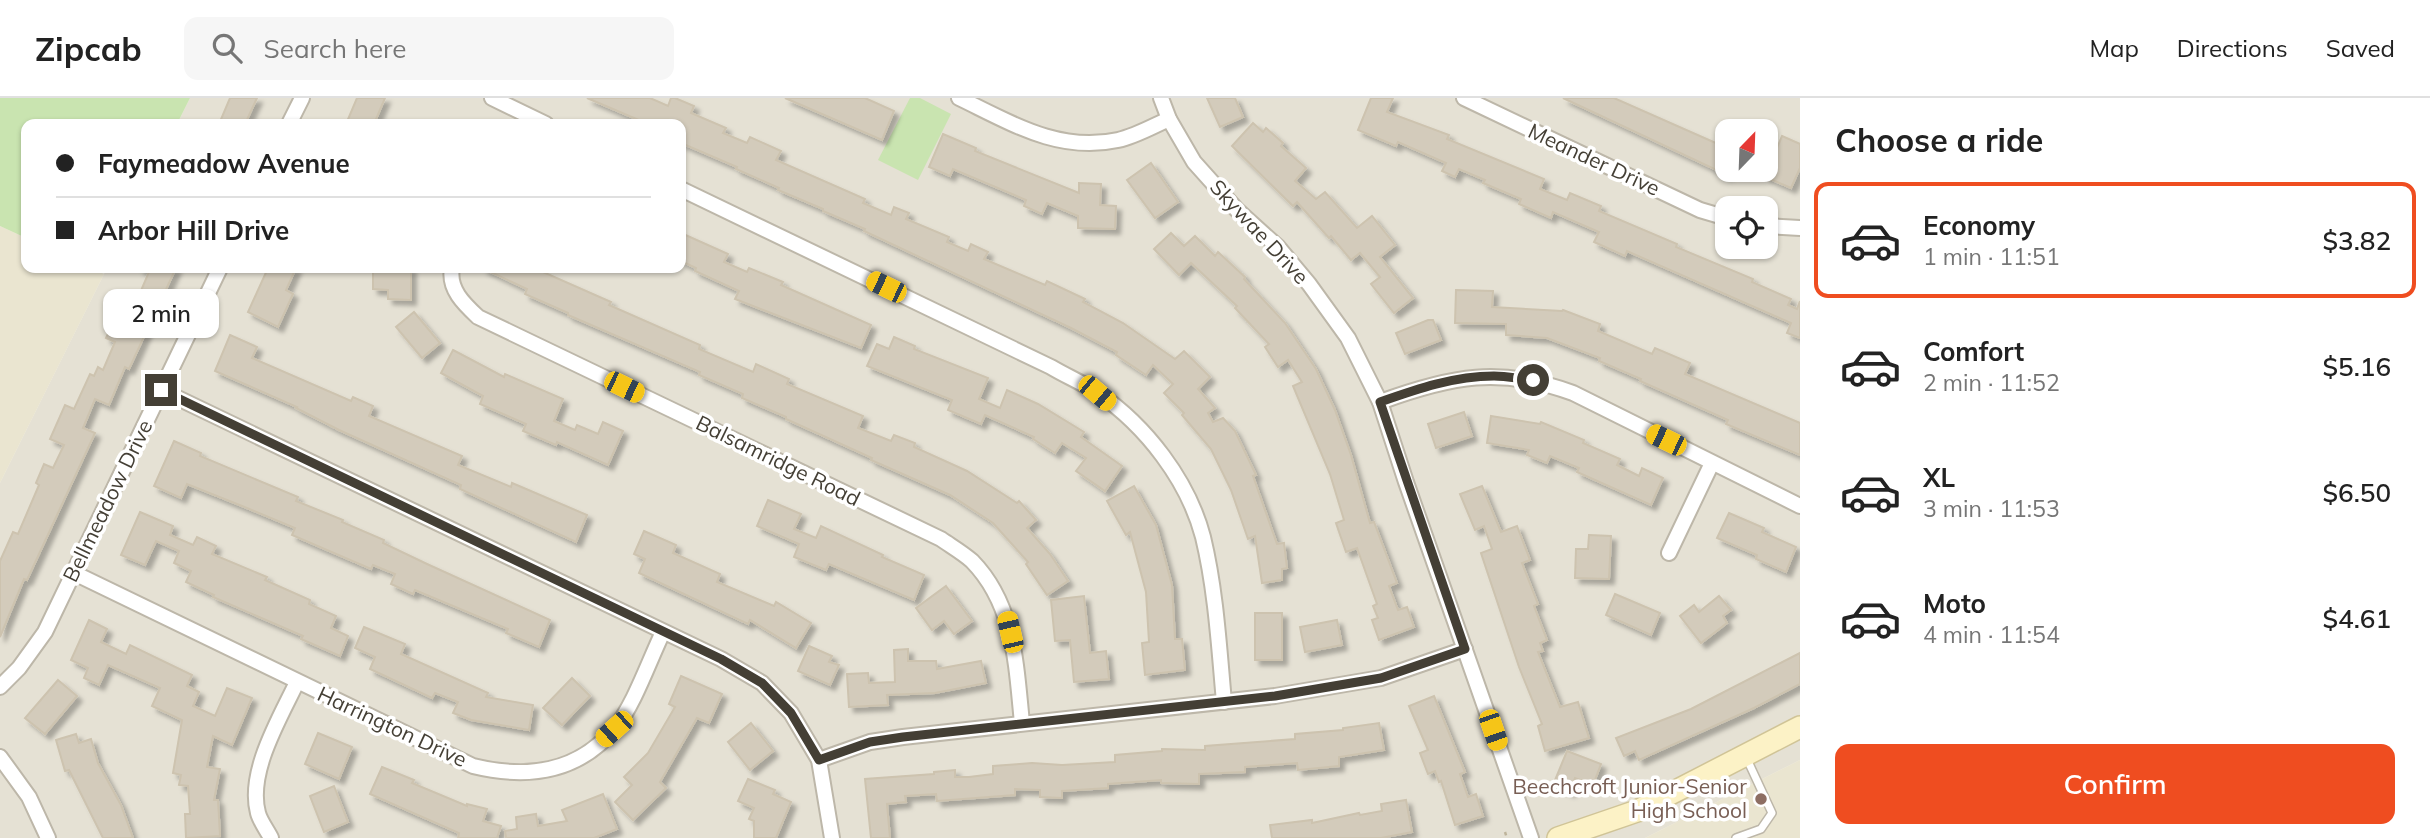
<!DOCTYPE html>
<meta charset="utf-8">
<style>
:root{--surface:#fff;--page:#f6f6f6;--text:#222;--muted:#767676;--line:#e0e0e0;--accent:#ef4d20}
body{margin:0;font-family:Mulish,sans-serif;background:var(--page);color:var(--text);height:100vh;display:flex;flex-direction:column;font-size:26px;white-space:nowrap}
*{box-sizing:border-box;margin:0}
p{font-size:23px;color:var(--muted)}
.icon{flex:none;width:38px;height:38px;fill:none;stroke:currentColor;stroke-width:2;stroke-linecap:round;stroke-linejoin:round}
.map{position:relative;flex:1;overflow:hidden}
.drawer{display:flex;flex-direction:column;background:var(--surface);width:630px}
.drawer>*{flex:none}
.banner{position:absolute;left:21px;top:21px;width:665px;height:154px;border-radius:14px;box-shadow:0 2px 5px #0004;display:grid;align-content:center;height:154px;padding:0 35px;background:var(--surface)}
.needle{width:46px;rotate:23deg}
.buttons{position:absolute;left:1715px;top:21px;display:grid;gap:14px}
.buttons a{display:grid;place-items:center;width:63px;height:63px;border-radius:14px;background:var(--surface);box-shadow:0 2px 5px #0004;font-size:35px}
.end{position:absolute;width:32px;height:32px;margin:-16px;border:9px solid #443f35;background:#fff;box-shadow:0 0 0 4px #fff}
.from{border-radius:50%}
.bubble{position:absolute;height:49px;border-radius:14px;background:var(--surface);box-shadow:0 2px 5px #0004;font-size:23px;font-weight:600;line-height:49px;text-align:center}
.car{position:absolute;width:21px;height:42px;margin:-21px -10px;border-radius:9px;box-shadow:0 0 5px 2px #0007;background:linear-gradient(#f5c518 24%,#345 0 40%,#f5c518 0 76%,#345 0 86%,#f5c518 0)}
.banner b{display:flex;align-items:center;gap:24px;height:66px;font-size:26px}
.banner b+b{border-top:2px solid var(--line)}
.banner i{width:18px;height:18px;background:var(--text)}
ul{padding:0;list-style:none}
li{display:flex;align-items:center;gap:21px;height:116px;margin:0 14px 10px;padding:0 21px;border:4px solid transparent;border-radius:14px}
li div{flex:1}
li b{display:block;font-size:26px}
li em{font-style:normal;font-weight:600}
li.on{border-color:var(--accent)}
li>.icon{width:63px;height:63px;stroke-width:1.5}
h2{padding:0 35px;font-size:32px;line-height:84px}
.button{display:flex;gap:14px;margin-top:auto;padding:14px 35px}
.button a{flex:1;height:80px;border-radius:14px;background:var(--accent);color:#fff;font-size:28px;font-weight:600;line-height:80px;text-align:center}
header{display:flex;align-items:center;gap:42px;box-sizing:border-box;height:98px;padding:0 35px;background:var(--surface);border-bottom:2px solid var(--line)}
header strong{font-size:33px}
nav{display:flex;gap:38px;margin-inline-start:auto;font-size:24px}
.search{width:490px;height:63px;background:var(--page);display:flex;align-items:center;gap:18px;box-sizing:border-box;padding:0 24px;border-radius:14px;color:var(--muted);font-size:26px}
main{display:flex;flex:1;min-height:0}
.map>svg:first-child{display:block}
</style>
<header>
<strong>Zipcab</strong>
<div class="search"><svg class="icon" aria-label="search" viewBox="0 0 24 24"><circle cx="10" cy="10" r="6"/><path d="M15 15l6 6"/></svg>Search here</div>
<nav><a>Map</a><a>Directions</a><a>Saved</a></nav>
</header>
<main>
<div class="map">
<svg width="1800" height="740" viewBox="0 0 1800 740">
<defs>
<filter id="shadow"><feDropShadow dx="5" dy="5" stdDeviation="2" flood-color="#0004"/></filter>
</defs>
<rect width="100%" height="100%" fill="#f2efe5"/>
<!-- residential -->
<path fill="#e5e1d4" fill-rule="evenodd" d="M 190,0 L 1800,0 L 1800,662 L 1645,740 L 0,740 L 0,385 L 107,170 L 681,170 L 681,26 L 177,26 ZM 1727,33 L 1766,33 L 1766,72 L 1727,72 ZM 1727,110 L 1766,110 L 1766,149 L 1727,149 Z"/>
<!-- education -->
<g fill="#eae5d0">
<polygon points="0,128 26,140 26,170 90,170 104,176 0,385"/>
<polygon points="1800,662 1800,740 1645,740"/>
</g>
<!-- green -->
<g fill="#c9e4b0">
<polygon points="0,0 190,0 177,26 26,26 26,140 0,128"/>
<polygon points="910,0 920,0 951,16 918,82 878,62"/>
</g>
<!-- building -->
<g fill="#d3cbbb" stroke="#cdc3af" stroke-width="2" filter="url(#shadow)">
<polygon points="230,0 257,0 245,26 219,26"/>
<polygon points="357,0 385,0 374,26 346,26"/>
<polygon points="587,0 650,0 668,8 671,0 675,0 694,8 691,15 726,30 723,35 747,45 750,39 781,53 776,62 865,101 863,105 891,117 894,109 909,115 906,121 949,139 947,144 968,153 971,146 988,154 984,161 1045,187 1047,183 1085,201 1083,204 1123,225 1175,261 1184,253 1210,279 1198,291 1215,310 1208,315 1213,324 1223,320 1235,333 1256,377 1253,378 1277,446 1284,445 1287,470 1282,471 1282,482 1262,485 1255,438 1248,441 1231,392 1211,351 1182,317 1184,315 1164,295 1173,286 1153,267 1146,277 1116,257 1117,254 1071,230 864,133 865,131 823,113 823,111 778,92 779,90 736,71 737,69 681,45 681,26 648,26"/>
<polygon points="785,0 865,0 894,13 882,42"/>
<polygon points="1207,0 1235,0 1243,19 1220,29"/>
<polygon points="1371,0 1393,0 1387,14 1449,37 1447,41 1544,81 1540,91 1567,102 1570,95 1601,108 1599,113 1677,146 1676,149 1753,181 1752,184 1791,201 1788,207 1797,211 1800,203 1800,240 1787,235 1791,225 1627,153 1625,158 1594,144 1599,134 1553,114 1551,120 1519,106 1521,101 1483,85 1485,82 1459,71 1455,79 1442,73 1446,65 1398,44 1396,48 1358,32"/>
<polygon points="1563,0 1614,0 1727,50 1727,77"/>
<polygon points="1253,25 1263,34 1266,30 1283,45 1281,48 1306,70 1295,83 1316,101 1325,94 1357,130 1372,118 1395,147 1380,159 1413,200 1394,215 1371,186 1380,179 1360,155 1351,162 1331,138 1329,140 1297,104 1293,108 1232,48"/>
<polygon points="943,36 976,50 975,53 1079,95 1079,85 1101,86 1100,107 1116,108 1115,131 1078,130 1078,118 1047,105 1042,116 1024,108 1026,102 953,71 950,78 929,69"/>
<polygon points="1782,38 1800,46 1800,70 1791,90 1765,79"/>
<polygon points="1151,65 1178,104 1155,120 1127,82"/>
<polygon points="681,135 728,156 724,164 747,174 749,170 783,184 781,187 871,227 861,250 735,201 739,193 695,173 696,170 681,163"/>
<polygon points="1171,135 1184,148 1195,138 1215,158 1218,154 1245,179 1244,181 1285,225 1316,271 1335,312 1351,357 1370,425 1374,424 1397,485 1389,488 1398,512 1407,509 1414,529 1379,542 1372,522 1378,520 1373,508 1377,506 1357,450 1346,454 1336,425 1344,422 1330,376 1293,288 1302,284 1288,262 1278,269 1265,249 1269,246 1235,210 1237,208 1191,165 1179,177 1154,151"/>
<polygon points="138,170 176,170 129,271 125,269 109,307 95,301 83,330 95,335 27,482 24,481 0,539 0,463 13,434 18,436 39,387 36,385 44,366 53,370 64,347 50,341 65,307 74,311 90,276 94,278 98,269 103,272 115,244 106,240 126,198 137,202 149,174"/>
<polygon points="268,170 296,170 286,192 293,196 278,229 248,214"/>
<polygon points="373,170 411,170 411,202 388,201 388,192 373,191"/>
<polygon points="482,170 534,170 611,204 609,207 700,247 699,251 753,274 756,266 789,281 787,286 863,318 858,330 891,343 894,337 915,345 914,349 967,373 1017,405 1019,403 1036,422 1027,430 1050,456 1068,483 1047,497 1026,466 1028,464 993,425 950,397 871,362 872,360 786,321 786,319 742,300 743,296 699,277 700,274 568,217 568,215 525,196 527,191"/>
<polygon points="1456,192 1493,193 1492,209 1562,213 1563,212 1600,226 1598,233 1652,256 1655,250 1690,265 1685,276 1800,325 1800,357 1726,326 1728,322 1640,283 1641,281 1599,263 1600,260 1547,240 1506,237 1506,226 1455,225"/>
<polygon points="414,214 440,245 422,260 396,229"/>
<polygon points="1428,222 1433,222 1441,242 1405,256 1396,235"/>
<polygon points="230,237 257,249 252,260 351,303 353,299 373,308 369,318 462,358 458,367 511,389 512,385 587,417 576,444 460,391 461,387 339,332 296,310 297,309 215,273"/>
<polygon points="894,239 915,248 914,251 988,280 979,301 1000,310 1007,292 1038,306 1084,334 1081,339 1122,368 1105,393 1076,373 1086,360 1062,345 1055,355 1033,341 1034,339 985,317 981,326 948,312 952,302 867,268 877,246 889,251"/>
<polygon points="453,252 504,279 505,276 563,301 554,323 575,332 577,327 598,336 603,324 623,333 608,367 557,344 556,347 523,333 526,326 480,306 483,298 441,275"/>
<polygon points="1464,314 1472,338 1436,350 1428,326"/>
<polygon points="1491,318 1540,326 1541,324 1584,342 1583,345 1620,361 1617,367 1639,378 1642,370 1663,380 1651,407 1577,374 1579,370 1550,358 1547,365 1527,357 1529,352 1487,345"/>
<polygon points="174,343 201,355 200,358 298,399 296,403 343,422 342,424 384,442 383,445 427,466 550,522 539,549 506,535 508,531 415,492 413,496 391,486 395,476 373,467 371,471 292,437 295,430 242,408 187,386 181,400 154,388"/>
<polygon points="1134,388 1156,427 1172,487 1175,541 1182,541 1185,572 1145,577 1142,545 1149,544 1146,494 1130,434 1126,437 1107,403"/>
<polygon points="1482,388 1501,434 1517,428 1530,462 1522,465 1538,506 1534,508 1547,542 1540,545 1543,553 1538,554 1560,609 1578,604 1589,640 1545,653 1538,628 1542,626 1519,569 1481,455 1492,451 1484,428 1475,432 1460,396"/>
<polygon points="768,402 801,416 794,431 816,440 821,428 883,457 882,459 924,477 914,502 829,466 826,472 794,459 799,446 757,428"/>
<polygon points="140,414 173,428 170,437 193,447 197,439 216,448 212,456 267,479 265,482 310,502 309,506 336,518 331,530 348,538 340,558 301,541 303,538 213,499 214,497 186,484 191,473 174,465 179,453 156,443 145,467 121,457"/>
<polygon points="1729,415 1764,430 1762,434 1796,449 1786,474 1756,461 1757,457 1717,440"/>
<polygon points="644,433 676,447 673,455 720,476 717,484 774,508 776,504 811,525 796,550 750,522 748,526 639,475 645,461 634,456"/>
<polygon points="1589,437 1611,438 1609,481 1575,480 1576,451 1588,451"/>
<polygon points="946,488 972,523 954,536 944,523 932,532 916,510"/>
<polygon points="1615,496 1660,515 1651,537 1606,517"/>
<polygon points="1084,498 1090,555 1106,553 1109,581 1074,584 1070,542 1055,543 1051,502"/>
<polygon points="1719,498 1731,512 1723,518 1727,525 1701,545 1680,518 1694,507 1699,514"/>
<rect x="1255" y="515" width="27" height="47"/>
<polygon points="89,522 107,531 101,544 126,556 130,547 192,577 187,588 199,594 193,608 215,618 227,590 252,600 232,647 213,638 207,669 220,671 214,702 218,702 220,738 186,740 185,716 190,716 188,688 179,687 181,677 173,675 182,622 152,608 160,590 108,567 99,587 84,580 88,570 71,562"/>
<polygon points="1337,522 1342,547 1305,554 1300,529"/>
<polygon points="364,529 405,546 401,556 488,595 486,599 533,607 529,632 471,622 453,615 458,604 435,595 432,600 370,571 375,559 355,550"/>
<polygon points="809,548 832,558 829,564 839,567 830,587 798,573"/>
<polygon points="908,551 908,563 936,563 937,571 981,563 986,585 935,595 887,597 888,607 849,609 847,576 868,575 869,585 895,584 894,552"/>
<polygon points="1800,555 1800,586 1754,610 1639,662 1635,653 1624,658 1616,640 1691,611"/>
<polygon points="681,578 722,596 709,625 697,620 660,684 666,690 633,722 615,704 632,687 624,679 648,655 675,609 669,606"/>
<polygon points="572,580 590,598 562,627 543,610"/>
<polygon points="58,582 77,598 45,636 25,620"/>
<polygon points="1434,598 1465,674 1460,676 1468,699 1476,696 1483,718 1455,727 1441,683 1439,684 1435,673 1428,676 1420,655 1428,652 1409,608"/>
<polygon points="751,625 773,653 750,672 728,644"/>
<polygon points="1379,625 1384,652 1339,659 1339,668 1298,672 1297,665 1245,669 1245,674 1199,676 1199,686 1161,685 1161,682 1108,686 1108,690 1062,693 1062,700 1040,699 1040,692 1015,691 1015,697 937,703 936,696 905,698 906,704 887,706 890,740 871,740 865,681 934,676 934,674 955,672 955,679 969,679 993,676 993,668 1032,665 1062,667 1115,664 1115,657 1162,653 1162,651 1205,652 1205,648 1295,641 1295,636 1343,632 1343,630"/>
<polygon points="318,635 352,649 339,681 305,666"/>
<polygon points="76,636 79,645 91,641 98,665 121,707 133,740 103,740 69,672 65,673 56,642"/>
<polygon points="1567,653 1601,666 1593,687 1575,680 1570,694 1553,687"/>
<polygon points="382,669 414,682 412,685 467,708 467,706 487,711 483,723 501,728 497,740 458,740 459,735 370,696"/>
<polygon points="748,681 775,692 773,696 791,704 776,740 754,740 754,723 749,721 754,710 738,703"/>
<polygon points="334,688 348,724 324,734 310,698"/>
<polygon points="603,696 617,731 594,740 506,740 505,733 517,731 516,719 536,716 538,728 567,723 562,712"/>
<polygon points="1406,702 1412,734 1381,740 1272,740 1270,727 1312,722 1312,725 1359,715 1360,717 1382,713 1381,706"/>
</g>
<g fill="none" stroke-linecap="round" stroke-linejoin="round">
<!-- lane casing -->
<g stroke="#bdb7a9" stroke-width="10">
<polyline id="lane" points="1736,740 1761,731 1772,715 1746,659"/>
</g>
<!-- street casing -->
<g stroke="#bdb7a9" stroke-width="18">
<g id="street">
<polyline points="492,0 546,26"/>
<path d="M 959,0 C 1011,25 1059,55 1118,42 C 1136,38 1153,28 1169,21"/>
<polyline points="1161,0 1169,21 1194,64 1237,112 1278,149 1309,186 1348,240 1380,304 1406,384 1531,740"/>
<polyline points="1464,0 1700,112 1727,120"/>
<polyline points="289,26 302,0"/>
<path d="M 681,91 L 1051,269 C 1066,278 1083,285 1098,295 C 1146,328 1188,382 1203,439 C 1216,493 1219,549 1224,604"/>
<polyline points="1766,128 1800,130"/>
<path d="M 452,170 C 448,191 464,206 478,219 L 941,441 C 951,448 963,455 972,463 C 1015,507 1016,567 1022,625"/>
<polyline points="161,292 721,561 762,585 791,615 819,662 832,740"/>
<path d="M 1380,304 C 1451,278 1500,268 1573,295 L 1800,408"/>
<polyline points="1669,455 1712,365"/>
<path d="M 74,475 L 473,668 C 526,681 577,676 615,630 C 634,607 649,563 663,534"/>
<polyline points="0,589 19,570 45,534 220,170"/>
<polyline points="0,659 29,699 48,740"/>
<polyline points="819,662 870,644 903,639 1275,598 1381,580 1465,551"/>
<path d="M 271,740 C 267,732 260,723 258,715 C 247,674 280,620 297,584"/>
</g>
</g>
<!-- secondary casing -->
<g stroke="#d0c497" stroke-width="24">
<polyline id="secondary" points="1558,740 1637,713 1800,629"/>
</g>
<!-- path -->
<polyline stroke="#beb49b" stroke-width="2.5" stroke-dasharray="3.5 3.5" stroke-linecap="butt" points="1505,734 1507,740"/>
<!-- lane -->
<use href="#lane" stroke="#fff" stroke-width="7"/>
<!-- street -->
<use href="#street" stroke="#fff" stroke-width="14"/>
<!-- secondary -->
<use href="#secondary" stroke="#fcf2c6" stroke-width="21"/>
</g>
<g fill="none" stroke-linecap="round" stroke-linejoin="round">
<!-- route -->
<path stroke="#443f35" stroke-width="9" d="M 161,292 L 721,561 L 762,585 L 791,615 L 819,662 L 870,644 L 903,639 L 1275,598 L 1381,580 L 1465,551 L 1380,304 C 1417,291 1454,278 1494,278 C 1507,278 1520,281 1533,282"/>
</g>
<!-- markers -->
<circle fill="#8d6e63" stroke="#fff" stroke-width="2.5" cx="1761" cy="701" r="7"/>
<g text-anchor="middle" stroke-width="7" stroke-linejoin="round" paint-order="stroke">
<!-- street labels -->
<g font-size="21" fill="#443f35" stroke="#fff">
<text transform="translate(1594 62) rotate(25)" y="7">Meander Drive</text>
<text transform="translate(1259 134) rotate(47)" y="7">Skywae Drive</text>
<text transform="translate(778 363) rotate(26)" y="7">Balsamridge Road</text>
<text transform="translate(108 403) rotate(-64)" y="7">Bellmeadow Drive</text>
<text transform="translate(392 629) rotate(25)" y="7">Harrington Drive</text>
</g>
<!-- education labels -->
<g font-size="21" fill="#785e54" stroke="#fff" text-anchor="end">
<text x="1747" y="696">Beechcroft Junior-Senior<tspan x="1747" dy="24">High School</tspan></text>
</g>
</g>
</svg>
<div class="buttons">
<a><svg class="needle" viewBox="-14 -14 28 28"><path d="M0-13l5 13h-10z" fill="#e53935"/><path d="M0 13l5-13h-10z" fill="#767676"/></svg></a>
<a><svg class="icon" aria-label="locate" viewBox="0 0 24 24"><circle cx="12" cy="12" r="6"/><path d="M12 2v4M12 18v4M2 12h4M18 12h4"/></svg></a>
</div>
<i class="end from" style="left:1533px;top:282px"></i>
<i class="end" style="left:161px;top:292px"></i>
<div class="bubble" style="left:103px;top:191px;width:116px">2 min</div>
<i class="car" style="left:886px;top:189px;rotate:296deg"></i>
<i class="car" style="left:624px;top:289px;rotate:116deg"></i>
<i class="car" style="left:1097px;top:295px;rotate:130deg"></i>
<i class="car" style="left:1666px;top:342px;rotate:296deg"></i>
<i class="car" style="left:1010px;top:534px;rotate:347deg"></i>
<i class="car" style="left:614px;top:631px;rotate:228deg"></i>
<i class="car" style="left:1493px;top:632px;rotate:161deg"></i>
<div class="banner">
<b><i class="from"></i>Faymeadow Avenue</b>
<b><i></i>Arbor Hill Drive</b>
</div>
</div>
<section class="drawer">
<h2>Choose a ride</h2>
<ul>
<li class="on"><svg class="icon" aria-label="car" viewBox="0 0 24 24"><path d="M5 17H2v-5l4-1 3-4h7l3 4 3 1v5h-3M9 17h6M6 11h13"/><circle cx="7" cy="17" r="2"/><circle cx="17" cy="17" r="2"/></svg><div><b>Economy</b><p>1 min · 11:51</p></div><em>$3.82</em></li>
<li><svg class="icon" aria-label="car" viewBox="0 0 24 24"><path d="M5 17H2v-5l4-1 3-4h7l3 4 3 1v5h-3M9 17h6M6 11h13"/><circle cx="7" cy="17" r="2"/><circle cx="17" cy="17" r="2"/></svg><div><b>Comfort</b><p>2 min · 11:52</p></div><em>$5.16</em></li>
<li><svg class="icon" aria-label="car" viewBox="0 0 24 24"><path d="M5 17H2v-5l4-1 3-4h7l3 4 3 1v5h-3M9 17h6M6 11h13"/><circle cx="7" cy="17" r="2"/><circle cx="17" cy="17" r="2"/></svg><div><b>XL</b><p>3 min · 11:53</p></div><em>$6.50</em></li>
<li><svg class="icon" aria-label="car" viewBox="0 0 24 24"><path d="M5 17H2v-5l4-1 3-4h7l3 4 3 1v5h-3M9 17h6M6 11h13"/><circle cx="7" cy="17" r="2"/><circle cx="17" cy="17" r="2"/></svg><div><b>Moto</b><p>4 min · 11:54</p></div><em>$4.61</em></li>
</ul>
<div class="button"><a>Confirm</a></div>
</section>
</main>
